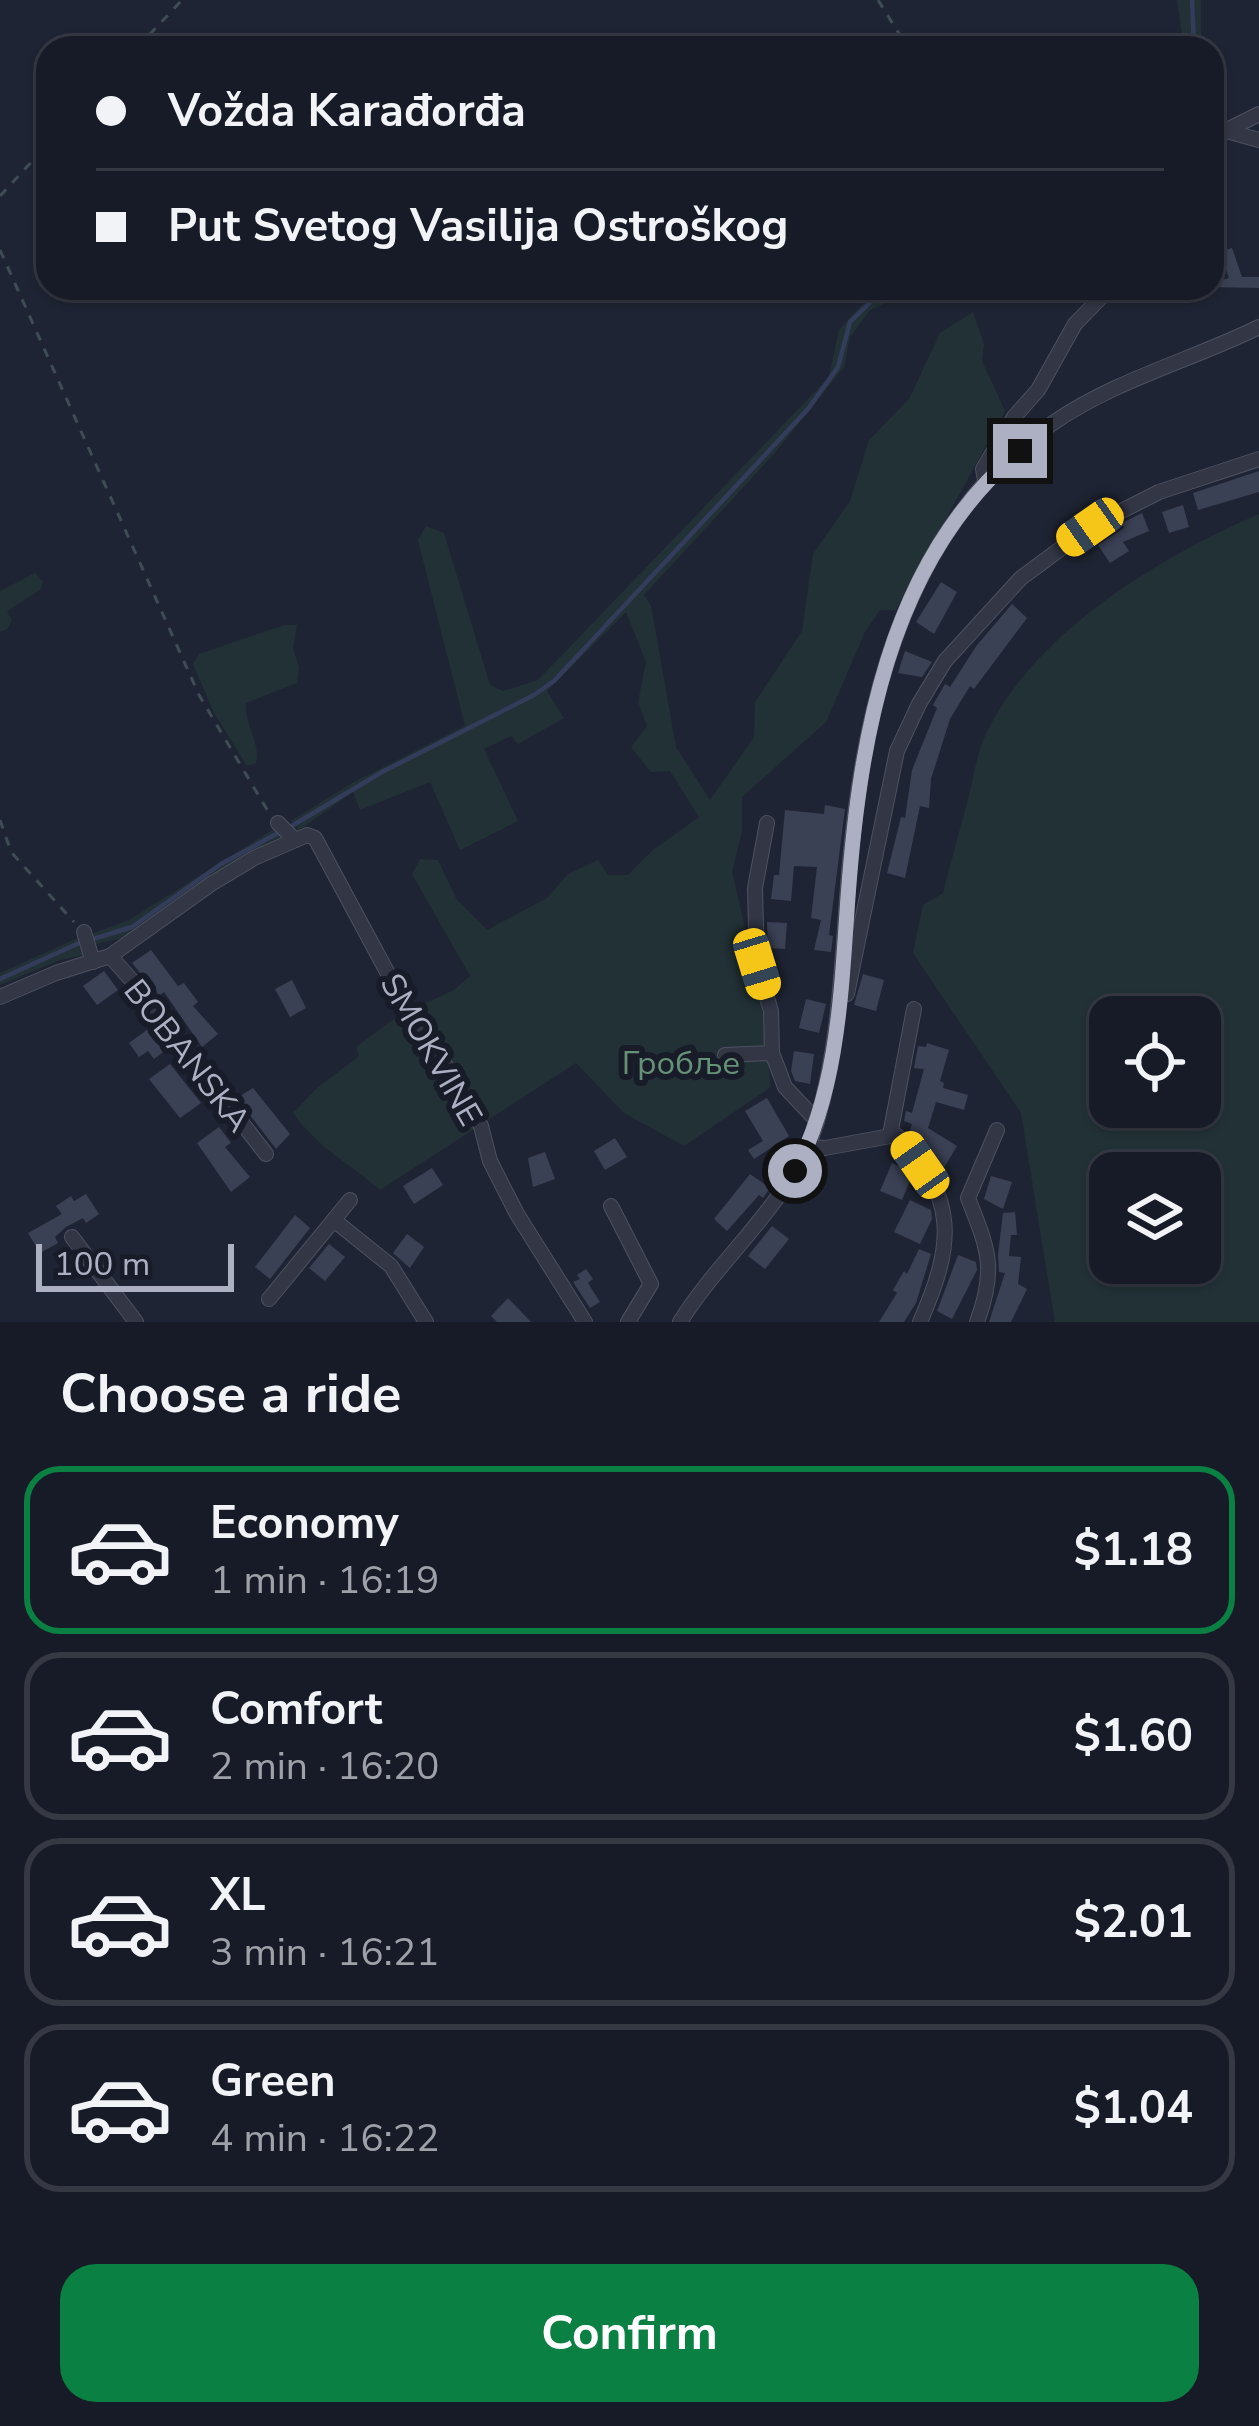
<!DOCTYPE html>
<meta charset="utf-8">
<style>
:root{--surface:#171b27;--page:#20242f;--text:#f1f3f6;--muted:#9ea1a7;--line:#363944;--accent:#0b8043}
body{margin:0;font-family:"Nunito Sans",sans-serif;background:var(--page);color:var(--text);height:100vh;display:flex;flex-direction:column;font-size:45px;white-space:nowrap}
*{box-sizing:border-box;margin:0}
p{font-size:39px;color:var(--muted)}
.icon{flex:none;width:66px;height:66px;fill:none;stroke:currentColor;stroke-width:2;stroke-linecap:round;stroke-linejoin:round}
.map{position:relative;height:1322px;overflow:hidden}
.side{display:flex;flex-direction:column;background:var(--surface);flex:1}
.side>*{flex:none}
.hud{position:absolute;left:36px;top:36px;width:1188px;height:264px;border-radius:36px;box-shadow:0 3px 9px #0004,0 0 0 3px var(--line);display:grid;align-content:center;height:264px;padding:0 60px;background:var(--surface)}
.fabs{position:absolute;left:1089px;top:996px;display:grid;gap:24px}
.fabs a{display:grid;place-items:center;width:132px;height:132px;border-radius:24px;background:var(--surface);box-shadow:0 3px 9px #0004,0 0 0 3px var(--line);font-size:60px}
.scale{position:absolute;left:36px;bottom:30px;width:198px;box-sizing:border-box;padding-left:12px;border:6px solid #acb0c2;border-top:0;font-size:33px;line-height:42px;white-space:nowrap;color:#acb0c2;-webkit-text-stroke:9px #181c29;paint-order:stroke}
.end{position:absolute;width:54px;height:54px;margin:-27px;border:15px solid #acb0c2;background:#111;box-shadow:0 0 0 6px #111}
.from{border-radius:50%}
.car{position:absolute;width:36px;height:72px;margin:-36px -18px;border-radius:15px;box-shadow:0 0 9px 3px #0007;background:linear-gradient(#f5c518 24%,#345 0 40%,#f5c518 0 76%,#345 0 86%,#f5c518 0)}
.hud b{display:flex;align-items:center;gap:42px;height:114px;font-size:45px}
.hud b+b{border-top:3px solid var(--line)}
.hud i{width:30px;height:30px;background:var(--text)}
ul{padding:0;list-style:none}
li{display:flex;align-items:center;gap:36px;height:168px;margin:0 24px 18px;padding:0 36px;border:6px solid var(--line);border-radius:36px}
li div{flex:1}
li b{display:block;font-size:45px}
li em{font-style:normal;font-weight:700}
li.on{border-color:var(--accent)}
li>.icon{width:108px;height:108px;stroke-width:1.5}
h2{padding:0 60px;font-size:54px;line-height:144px}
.cta{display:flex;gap:24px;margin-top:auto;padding:24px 60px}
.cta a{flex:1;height:138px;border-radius:36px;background:var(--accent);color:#fff;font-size:48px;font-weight:700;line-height:138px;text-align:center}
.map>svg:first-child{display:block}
</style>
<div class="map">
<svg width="1259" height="1322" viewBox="0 0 1259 1322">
<rect width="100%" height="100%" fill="#1f2434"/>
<!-- green -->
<g fill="#223136" fill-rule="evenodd">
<polygon points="1177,0 1201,0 1201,48 1184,48"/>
<path d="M 877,288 L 920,288 L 870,310 L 850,337 L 844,367 L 773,455 L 644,595 L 651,606 L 676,747 L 710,800 L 754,737 L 755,702 L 802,631 L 813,554 L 850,501 L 869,440 L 909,399 L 940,333 L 973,312 L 984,344 L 982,361 L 1005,411 L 896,610 L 880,610 L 865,632 L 826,722 L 742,797 L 742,831 L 732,872 L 760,991 L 771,1087 L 684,1146 L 624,1113 L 576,1063 L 380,1190 C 347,1161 320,1150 293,1113 L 317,1088 L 359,1056 L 356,1047 L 398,1016 L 454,990 L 470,976 L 412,874 L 420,859 L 438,860 L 457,900 L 487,930 L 547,898 L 568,874 L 598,860 L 608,875 L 628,875 L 653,850 L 699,817 L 670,771 L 651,772 L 631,747 L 647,726 L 638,702 L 646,662 L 626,612 L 547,691 L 564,718 L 518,744 L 511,736 L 484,749 L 518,821 L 460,850 L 430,782 L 360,810 L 353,792 L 299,830 L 291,821 L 352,783 L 465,726 L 418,540 L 426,526 L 444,533 L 490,685 L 503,691 L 538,680 L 829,377 L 839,330 Z"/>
<path d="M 1259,514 L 1259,1322 L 1055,1322 L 1021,1113 L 913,953 L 923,905 L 943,893 C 952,858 962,822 971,787 C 975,769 978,750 986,734 C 1034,633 1159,557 1259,514 ZM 1200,1017 L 1200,1107 L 1110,1107 L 1110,1017 ZM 1200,1173 L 1200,1263 L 1110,1263 L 1110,1173 Z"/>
<polygon points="35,573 43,582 40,590 7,611 12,620 7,629 0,632 0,591"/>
<path d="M 284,625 L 297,625 L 293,648 L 299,668 L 297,683 L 246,703 C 244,725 261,742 256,763 L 247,766 L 214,713 L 193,664 L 199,654 Z"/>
<polygon points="277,827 285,837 126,937 93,945 91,934 129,920"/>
<polygon points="78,938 84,955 60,960 0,985 0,973"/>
</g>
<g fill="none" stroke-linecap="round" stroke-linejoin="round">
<!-- stream -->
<g stroke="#333c5b" stroke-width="4.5">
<polyline points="1192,0 1194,48"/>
<polyline points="290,827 382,772 534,695 554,681 808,409 838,367 850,322 885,288"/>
<polyline points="0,979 77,944 132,927 221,864 280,832"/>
</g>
</g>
<!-- building -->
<g fill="#3b4155">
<polygon points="1232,248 1242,277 1259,277 1259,288 1212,287 1212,283 1229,278 1220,252"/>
<polygon points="1259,471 1259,492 1198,510 1193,493"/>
<polygon points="1183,505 1189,527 1169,533 1162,512"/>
<polygon points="1142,513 1149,531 1123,542 1129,551 1110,563 1098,545 1124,528 1122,523"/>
<polygon points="941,582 957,592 934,634 916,622"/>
<polygon points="1012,604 1027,618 974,689 970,686 950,719 931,779 929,808 920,806 905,878 887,873 901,817 905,818 912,770 937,708 933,705 945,684 950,687 977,645"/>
<polygon points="905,651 932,662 922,677 898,673"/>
<polygon points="825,805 845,809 829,935 833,936 831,952 814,950 821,920 811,918 817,867 794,866 791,901 771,899 774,875 779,875 785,810 824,814"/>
<polygon points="767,922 787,923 785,949 768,948"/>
<polygon points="151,950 178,986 184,983 198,1002 193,1006 218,1034 202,1047 164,992 159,996 132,963"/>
<polygon points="104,971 118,990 97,1005 83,986"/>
<polygon points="863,974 884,980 876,1011 854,1005"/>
<polygon points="292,980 306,1008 290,1017 275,989"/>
<polygon points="806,999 826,1004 819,1033 799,1028"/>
<polygon points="151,1027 167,1049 154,1059 148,1051 139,1057 129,1043"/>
<polygon points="927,1043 949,1050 940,1081 944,1083 943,1088 968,1095 964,1110 936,1102 928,1128 957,1146 942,1171 930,1157 933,1151 922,1147 909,1133 912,1124 904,1121 906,1111 912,1113 924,1069 914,1068 918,1046 926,1047"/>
<polygon points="794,1051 814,1054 810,1084 795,1081 791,1071"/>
<polygon points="170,1064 201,1103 180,1118 149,1079"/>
<polygon points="253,1088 290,1134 276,1149 237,1098"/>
<polygon points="767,1098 789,1136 754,1159 748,1150 763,1141 745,1111"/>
<polygon points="219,1127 231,1143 225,1147 250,1177 231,1192 197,1143"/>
<polygon points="615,1138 627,1157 605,1170 594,1151"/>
<polygon points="545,1152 555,1179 533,1187 528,1158"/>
<polygon points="892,1163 913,1173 902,1200 880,1191"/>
<polygon points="432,1168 443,1185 414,1204 403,1186"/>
<polygon points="750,1174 770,1188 763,1198 759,1195 727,1231 714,1219"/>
<polygon points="991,1176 1012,1182 1003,1209 984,1199"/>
<polygon points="86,1194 99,1214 86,1223 83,1218 66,1227 55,1237 58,1243 40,1253 28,1233 62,1214 56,1206 71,1196 74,1201"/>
<polygon points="910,1200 931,1210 932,1219 920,1244 894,1232"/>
<polygon points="1015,1212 1017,1235 1011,1235 1009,1256 1021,1257 1018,1284 1027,1289 1011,1322 989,1322 1005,1273 999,1272 998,1254 1003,1213"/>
<polygon points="295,1215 310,1228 270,1279 255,1267"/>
<polygon points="772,1226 789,1239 765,1269 748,1256"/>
<polygon points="407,1234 424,1247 410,1268 393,1253"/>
<polygon points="329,1244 345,1257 325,1281 309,1268"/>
<polygon points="919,1249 931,1254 916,1303 904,1322 879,1322 897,1293 893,1290 904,1271 907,1274"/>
<polygon points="958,1255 976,1262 977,1270 952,1319 937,1311"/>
<polygon points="586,1269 593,1279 588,1283 600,1302 590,1308 573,1282 580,1279 577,1275"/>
<polygon points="508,1298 531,1322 497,1322 491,1316"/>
</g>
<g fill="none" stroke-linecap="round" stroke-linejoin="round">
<!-- minor casing -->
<g stroke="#4d5160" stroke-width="16">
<g id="minor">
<polyline points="1212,127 1259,140"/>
<polyline points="1229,129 1259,114"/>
<polyline points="985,480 983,469 1014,417 1038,390 1075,324 1110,288"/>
<polyline points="278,823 295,840"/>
<polyline points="767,823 755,888 757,964 771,1011 772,1053 779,1071 785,1087 817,1121"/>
<polyline points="84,932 93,962"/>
<polyline points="110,956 135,984 266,1154"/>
<polyline points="847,994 897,751 919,704 945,661 1021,578 1090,527 1159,492 1259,459"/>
<polyline points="0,997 56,973 110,956 211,884 254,858 307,835 315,838 413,1020 430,1039 481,1126 490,1161 517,1214 585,1322"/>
<polyline points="725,1055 772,1053"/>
<polyline points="890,1135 914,1009"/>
<path d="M 808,1147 L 825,1148 L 896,1135 C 959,1197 954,1245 920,1322"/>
<polyline points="611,1206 651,1284 628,1322"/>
<polyline points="335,1221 391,1266 426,1322"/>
<polyline points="72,1237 136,1322"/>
<polyline points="269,1299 350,1200"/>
<path d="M 680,1322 C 722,1254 794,1200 817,1121 C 843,1033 842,942 851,851 C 867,688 911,522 1053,423 C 1115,380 1192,360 1259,327"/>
<path d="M 977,1322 C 997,1268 988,1249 968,1198 L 997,1130"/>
</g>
</g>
<!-- path -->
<g stroke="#3e4c53" stroke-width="3" stroke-dasharray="9 9" stroke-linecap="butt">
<polyline points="878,0 908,48"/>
<polyline points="137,48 182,0"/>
<polyline points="0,196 48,144"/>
<polyline points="0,250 199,695 269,813"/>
<polyline points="0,820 11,852 74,922"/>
</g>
<!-- minor -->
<use href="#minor" stroke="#323645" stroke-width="14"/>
</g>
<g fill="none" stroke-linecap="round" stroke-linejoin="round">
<!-- route -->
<path stroke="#acb0c2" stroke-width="15" d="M 795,1171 C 837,1092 841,998 847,911 C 858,747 886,562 1020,451"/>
</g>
<g text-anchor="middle" stroke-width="12" stroke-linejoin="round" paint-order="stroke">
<!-- street labels -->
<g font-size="33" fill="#acb0c2" stroke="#181c29">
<text transform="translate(432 1049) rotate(60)" y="12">SMOKVINE</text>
<text transform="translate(188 1055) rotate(52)" y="12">BOBANSKA</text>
</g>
<!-- park labels -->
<g font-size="33" fill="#659177" stroke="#181c29">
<text x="681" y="1074">Гробље</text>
</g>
</g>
</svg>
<div class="fabs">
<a><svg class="icon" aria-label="locate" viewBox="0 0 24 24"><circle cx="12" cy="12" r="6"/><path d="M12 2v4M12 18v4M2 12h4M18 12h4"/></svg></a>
<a><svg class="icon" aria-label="layers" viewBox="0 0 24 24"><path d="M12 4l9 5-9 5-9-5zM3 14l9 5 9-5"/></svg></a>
</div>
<div class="scale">100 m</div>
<i class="end from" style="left:795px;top:1171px"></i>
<i class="end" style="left:1020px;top:451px"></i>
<i class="car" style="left:1090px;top:527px;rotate:235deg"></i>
<i class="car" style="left:757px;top:964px;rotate:163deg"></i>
<i class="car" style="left:920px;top:1165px;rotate:325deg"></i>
<div class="hud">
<b><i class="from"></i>Vožda Karađorđa</b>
<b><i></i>Put Svetog Vasilija Ostroškog</b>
</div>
</div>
<section class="side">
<h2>Choose a ride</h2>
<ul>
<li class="on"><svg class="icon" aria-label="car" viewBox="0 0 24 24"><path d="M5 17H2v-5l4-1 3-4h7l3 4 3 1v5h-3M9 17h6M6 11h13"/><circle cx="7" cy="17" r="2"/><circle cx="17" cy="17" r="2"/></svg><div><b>Economy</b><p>1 min · 16:19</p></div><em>$1.18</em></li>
<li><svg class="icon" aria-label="car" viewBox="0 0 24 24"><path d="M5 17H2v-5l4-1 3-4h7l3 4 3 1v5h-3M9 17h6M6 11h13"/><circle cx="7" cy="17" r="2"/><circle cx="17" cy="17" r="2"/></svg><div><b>Comfort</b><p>2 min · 16:20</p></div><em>$1.60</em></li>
<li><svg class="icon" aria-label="car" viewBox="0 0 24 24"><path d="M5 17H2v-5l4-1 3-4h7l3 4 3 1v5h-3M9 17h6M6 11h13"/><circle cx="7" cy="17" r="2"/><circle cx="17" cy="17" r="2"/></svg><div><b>XL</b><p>3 min · 16:21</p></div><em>$2.01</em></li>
<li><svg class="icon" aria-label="car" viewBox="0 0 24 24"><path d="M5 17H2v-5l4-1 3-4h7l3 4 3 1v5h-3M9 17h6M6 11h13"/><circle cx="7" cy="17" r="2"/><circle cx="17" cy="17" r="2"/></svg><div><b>Green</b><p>4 min · 16:22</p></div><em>$1.04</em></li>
</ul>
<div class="cta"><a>Confirm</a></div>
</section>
